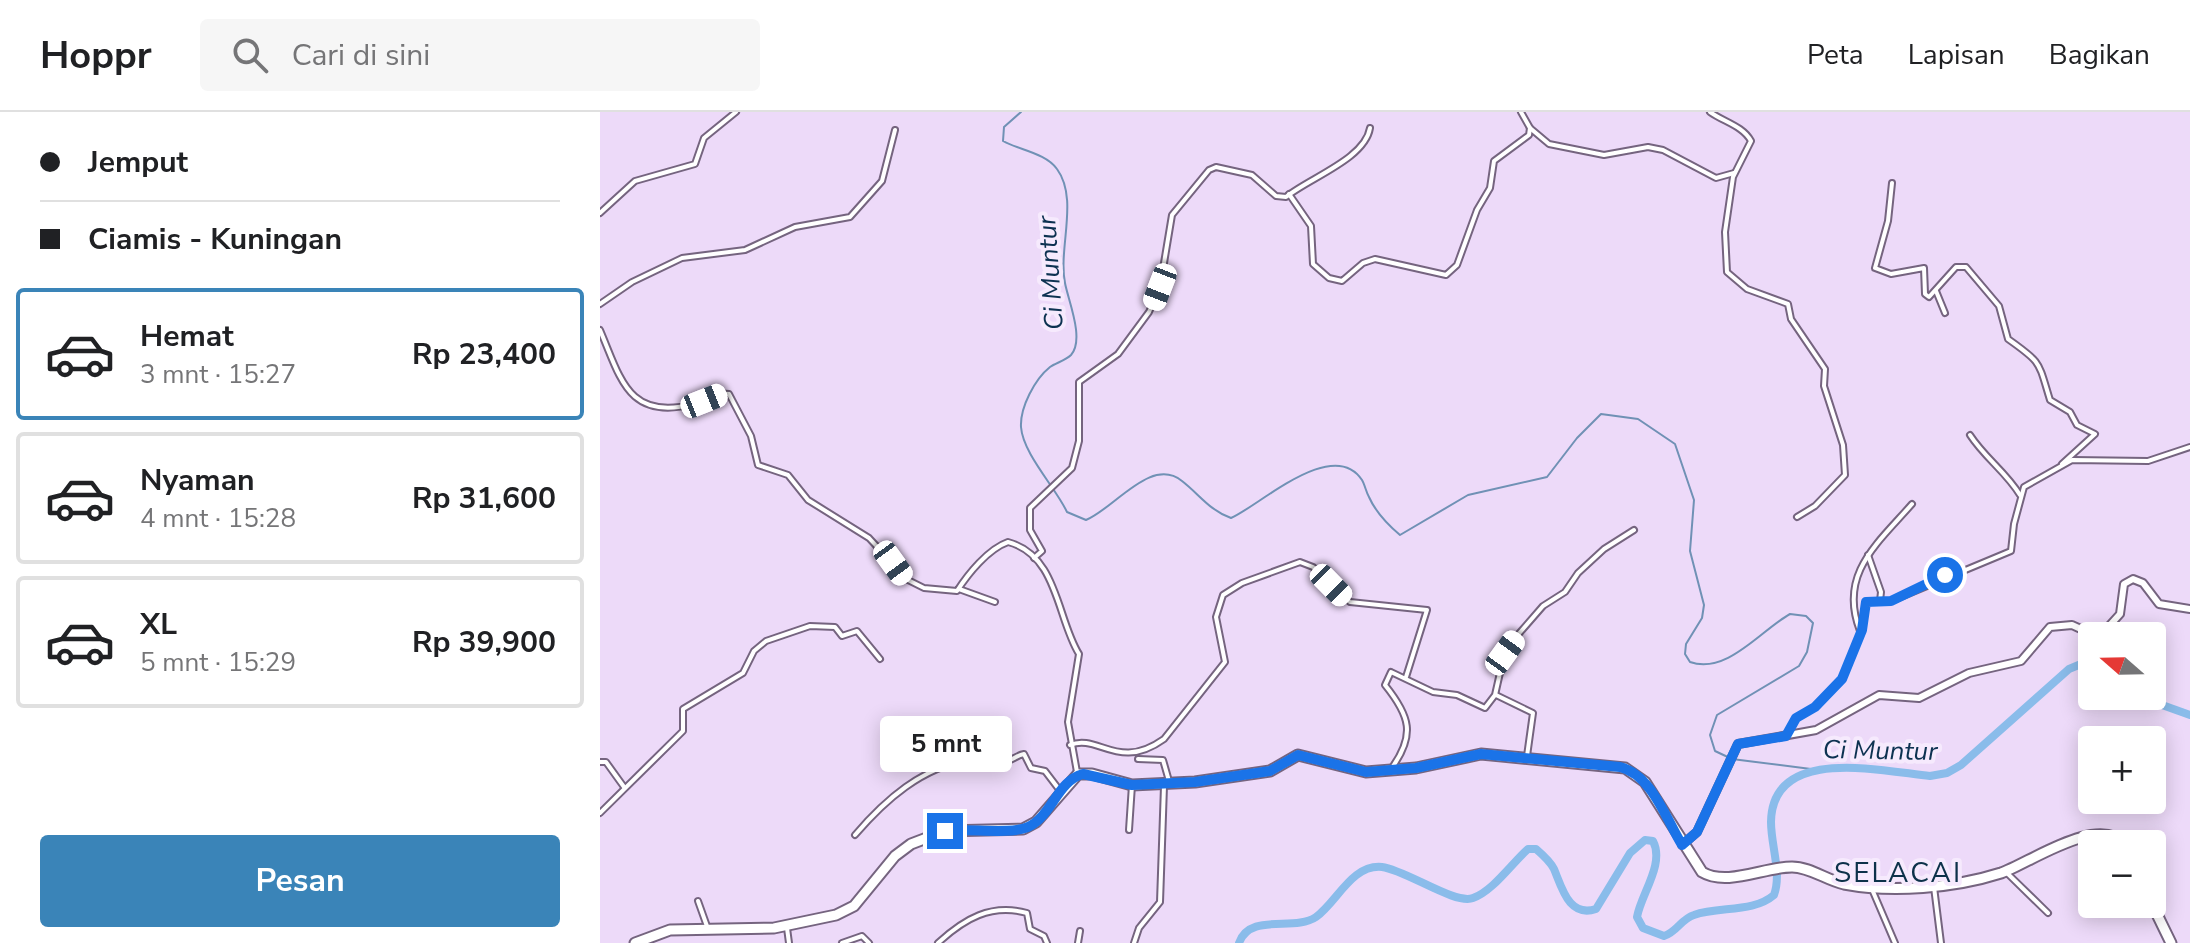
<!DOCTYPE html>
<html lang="id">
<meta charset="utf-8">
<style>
:root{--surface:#fff;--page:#f6f6f6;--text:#202124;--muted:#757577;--line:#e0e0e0;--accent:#3a84b8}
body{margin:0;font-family:"Nunito Sans",sans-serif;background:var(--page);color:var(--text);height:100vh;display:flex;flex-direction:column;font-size:30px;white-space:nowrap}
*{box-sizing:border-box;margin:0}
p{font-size:26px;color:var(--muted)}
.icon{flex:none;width:44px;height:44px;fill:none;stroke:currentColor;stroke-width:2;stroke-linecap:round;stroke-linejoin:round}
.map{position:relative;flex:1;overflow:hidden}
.panel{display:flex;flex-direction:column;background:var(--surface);width:600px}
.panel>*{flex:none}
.top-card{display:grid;align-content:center;height:176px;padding:0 40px;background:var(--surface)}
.needle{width:52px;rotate:290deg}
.tools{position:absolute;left:1478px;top:510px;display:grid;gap:16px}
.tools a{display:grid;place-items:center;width:88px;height:88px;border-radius:8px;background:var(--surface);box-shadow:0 4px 20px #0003;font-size:40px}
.end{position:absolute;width:36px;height:36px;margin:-18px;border:10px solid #1a73e8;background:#fff;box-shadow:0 0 0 4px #fff}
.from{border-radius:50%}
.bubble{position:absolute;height:56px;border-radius:8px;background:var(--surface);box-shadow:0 4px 20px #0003;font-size:26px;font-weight:700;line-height:56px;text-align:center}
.car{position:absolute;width:24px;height:48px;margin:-24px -12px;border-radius:10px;box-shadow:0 0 6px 2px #0007;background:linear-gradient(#fff 24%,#345 0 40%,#fff 0 76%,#345 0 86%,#fff 0)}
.top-card b{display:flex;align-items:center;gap:28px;height:76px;font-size:30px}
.top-card b+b{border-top:2px solid var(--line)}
.top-card i{width:20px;height:20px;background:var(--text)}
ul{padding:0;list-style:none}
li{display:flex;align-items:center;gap:24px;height:132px;margin:0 16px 12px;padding:0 24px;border:4px solid var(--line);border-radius:8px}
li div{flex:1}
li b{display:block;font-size:30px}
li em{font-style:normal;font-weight:700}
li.current{border-color:var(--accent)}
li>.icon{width:72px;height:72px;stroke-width:1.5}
.button{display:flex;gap:16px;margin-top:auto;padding:16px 40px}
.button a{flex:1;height:92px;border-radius:8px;background:var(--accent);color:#fff;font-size:32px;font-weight:700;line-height:92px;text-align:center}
header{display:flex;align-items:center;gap:48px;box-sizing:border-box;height:112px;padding:0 40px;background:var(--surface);border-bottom:2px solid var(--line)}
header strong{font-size:38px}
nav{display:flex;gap:44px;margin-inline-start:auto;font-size:28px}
.search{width:560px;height:72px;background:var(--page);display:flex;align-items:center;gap:20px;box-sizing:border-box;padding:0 28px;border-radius:8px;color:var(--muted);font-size:30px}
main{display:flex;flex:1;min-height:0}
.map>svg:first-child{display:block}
</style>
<header>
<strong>Hoppr</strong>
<div class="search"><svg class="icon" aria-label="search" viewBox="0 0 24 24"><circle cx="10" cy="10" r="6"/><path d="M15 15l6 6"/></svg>Cari di sini</div>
<nav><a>Peta</a><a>Lapisan</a><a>Bagikan</a></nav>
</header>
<main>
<section class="panel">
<div class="top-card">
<b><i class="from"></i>Jemput</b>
<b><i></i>Ciamis - Kuningan</b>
</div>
<ul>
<li class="current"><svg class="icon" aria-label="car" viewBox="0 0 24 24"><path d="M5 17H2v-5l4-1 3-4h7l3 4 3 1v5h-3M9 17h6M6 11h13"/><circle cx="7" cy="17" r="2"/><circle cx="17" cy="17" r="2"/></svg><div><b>Hemat</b><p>3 mnt · 15:27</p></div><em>Rp 23,400</em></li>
<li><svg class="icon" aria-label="car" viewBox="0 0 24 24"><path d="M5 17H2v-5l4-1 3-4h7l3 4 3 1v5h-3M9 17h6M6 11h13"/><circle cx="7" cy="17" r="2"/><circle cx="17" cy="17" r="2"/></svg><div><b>Nyaman</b><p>4 mnt · 15:28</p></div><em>Rp 31,600</em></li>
<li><svg class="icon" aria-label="car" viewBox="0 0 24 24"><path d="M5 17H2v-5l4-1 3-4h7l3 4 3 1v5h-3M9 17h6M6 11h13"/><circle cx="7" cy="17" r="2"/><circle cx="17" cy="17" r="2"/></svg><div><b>XL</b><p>5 mnt · 15:29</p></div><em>Rp 39,900</em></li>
</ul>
<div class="button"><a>Pesan</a></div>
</section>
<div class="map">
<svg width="1590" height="831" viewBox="0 0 1590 831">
<rect width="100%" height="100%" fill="#eddaf9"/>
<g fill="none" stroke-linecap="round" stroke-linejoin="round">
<!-- stream -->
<path stroke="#7091b5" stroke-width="2" d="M 421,0 L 404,15 L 403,29 C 419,38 446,41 457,57 C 479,87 458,136 465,171 C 468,188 485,227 471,243 C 466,248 456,251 450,255 C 435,267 420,295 421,315 C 423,342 456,376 467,400 L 486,408 C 515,396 551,344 582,369 C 600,383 609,398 631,406 C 659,394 733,324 762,368 C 765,373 766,380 769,385 C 776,401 787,412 800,423 L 868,383 L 947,365 L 977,326 L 1001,302 L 1038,307 L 1075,332 L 1094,388 L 1090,439 L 1104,493 L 1102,506 L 1086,532 L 1085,542 L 1090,550 C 1127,563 1161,518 1190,502 L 1206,504 L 1213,511 L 1207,540 L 1199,554 L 1117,603 L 1110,623 L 1115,639 L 1132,647 L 1211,657"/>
<!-- river -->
<g stroke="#8abcea" stroke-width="8">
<polyline points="1537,584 1590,603"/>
<path d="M 639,831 C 650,800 694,820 716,805 C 737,790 752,752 782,755 C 806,758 855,793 873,786 C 893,779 912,751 928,737 L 936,737 C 943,743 950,749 954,757 C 962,776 969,806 996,797 L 1030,741 L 1045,728 L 1053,729 C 1065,752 1041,782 1037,805 L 1043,816 L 1064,824 C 1077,820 1081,807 1094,803 C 1120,794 1153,801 1174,783 C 1182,761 1171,734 1171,710 C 1172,633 1281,659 1330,664 L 1347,661 L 1361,653 L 1469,557 L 1481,552 L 1492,557"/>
</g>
<!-- street casing -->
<g stroke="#75647f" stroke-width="8">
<g id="street">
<path d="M 1110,0 C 1124,10 1143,14 1151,29 L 1133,65 L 1125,120 L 1127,160 L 1147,177 L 1188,192 L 1191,207 L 1225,257 L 1224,274 L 1243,333 L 1245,363 L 1215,394 L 1197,405"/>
<polyline points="930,16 949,32 1004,43 1048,35 1063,38 1116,66 1134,61"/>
<path d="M 1292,71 L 1288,109 L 1275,156 L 1291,162 L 1324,156 L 1325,182 L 1329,185 L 1356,155 L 1366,155 L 1399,194 L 1408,227 C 1442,251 1438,249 1450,288 L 1470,300 L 1477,313 L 1495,322 L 1462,352"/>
<polyline points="689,82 711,114 713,152 729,166 742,169 763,151 775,147 846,163 857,153 877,98 890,76 894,49 929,23 930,16 921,0"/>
<polyline points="0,101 35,69 95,52 104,26 136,0"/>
<polyline points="1336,179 1345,201"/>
<polyline points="0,192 32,170 82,146 145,138 195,115 250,105 282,69 295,18"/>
<path d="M 0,218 C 21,267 28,309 94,292 C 105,289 118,280 129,282 L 151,324 L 158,353 L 188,363 L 208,388 L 269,426 L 308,468 L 324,476 L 357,479 C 368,462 388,437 408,430 C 458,443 457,507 479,542 L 468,610 L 477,660"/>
<path d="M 1370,323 C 1385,346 1406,360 1420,383"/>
<polyline points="1268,443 1281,480 1280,489"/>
<path d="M 434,446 L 442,439 L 430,418 L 430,396 L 472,356 L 479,329 L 479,270 L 518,242 L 549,200 L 560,175 L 572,103 L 609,58 L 616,55 L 652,63 L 676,84 L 686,85 C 709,66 765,47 770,16"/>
<polyline points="359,477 395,490"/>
<path d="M 1260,519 C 1238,462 1277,432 1312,392"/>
<polyline points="896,583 933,601 927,644"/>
<polyline points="1187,622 1196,606 1215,595 1242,567 1262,518 1266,490 1291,489 1411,439 1414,412 1424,375 1472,348 1548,349 1590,335"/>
<path d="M 470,633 C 498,621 518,660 564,627 L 625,550 L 616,505 L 623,483 L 642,471 L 700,450 L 713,455 L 750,490 L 827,498 L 806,565"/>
<polyline points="538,647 563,648 569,669"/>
<polyline points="0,650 6,650 24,675"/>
<path d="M 791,657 C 816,623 810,604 785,573 L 791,560 L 833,580 L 857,583 L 885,596 L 895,583 L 904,543 L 916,525 L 943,494 L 965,480 L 978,461 L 1004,437 L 1034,418"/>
<polyline points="0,701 83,619 83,597 143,561 154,539 166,529 210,514 235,515 242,524 257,519 280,547"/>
<polyline points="529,718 532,673"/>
<path d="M 255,723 C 285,688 322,655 369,648 C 381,646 395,652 407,649 C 413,648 417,643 424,642 L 431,656 L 445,659 L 461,680"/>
<polyline points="1407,761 1448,801"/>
<polyline points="1271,775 1295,831"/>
<polyline points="1334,775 1341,831"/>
<polyline points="98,789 108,817"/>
<polyline points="187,816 189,831"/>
<polyline points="242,831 262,824 269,831"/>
<path d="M 338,831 C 364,807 391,791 427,801 L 430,817 L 444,824 L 447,831"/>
<polyline points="478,831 480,819"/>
<polyline points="534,831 539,816 560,790 564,674"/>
</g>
</g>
<!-- secondary casing -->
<g stroke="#75647f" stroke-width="10">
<g id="secondary">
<polyline points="1500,524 1520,502 1524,472 1533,467 1543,471 1559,492 1590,497"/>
<polyline points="1082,733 1097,720 1138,632 1216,618 1279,583 1319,586 1369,561 1421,549 1450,515 1472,513 1496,524"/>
</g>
</g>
<!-- highway casing -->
<g stroke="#75647f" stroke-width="13">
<g id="highway">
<polyline points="1552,792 1571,831"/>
<path d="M 35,831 L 70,818 L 174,816 L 236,803 L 254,794 L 295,744 L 311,732 L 345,719 L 423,717 L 436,710 L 478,662 L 492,662 L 532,673 L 595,670 L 670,659 L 698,643 L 766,660 L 816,656 L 881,642 L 1025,656 L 1045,670 L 1102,760 C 1127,775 1164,755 1192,755 C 1210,755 1226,768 1244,772 C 1292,781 1354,776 1401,761 C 1430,751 1496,703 1525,732"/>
</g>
</g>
<!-- street -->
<use href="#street" stroke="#fff" stroke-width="4"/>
<!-- secondary -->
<use href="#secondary" stroke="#fff" stroke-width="6"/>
<!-- highway -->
<use href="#highway" stroke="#fff" stroke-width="9"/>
</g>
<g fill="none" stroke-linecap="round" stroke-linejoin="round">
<!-- route -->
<path stroke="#1a73e8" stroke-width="10" d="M 345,719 C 367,716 410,723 428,715 C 452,704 457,669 483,662 L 532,673 L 595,670 L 670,659 L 698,643 L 766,660 L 816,656 L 881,642 L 1020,655 C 1052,663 1066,707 1082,733 L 1097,720 L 1138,632 L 1186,624 L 1196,606 L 1215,595 L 1242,567 L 1262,518 L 1266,490 L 1291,489 L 1345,463"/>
</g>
<g text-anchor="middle" stroke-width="8" stroke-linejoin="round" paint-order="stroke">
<!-- water labels -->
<g font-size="26" font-style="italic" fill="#0d3251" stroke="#f6eafd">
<text transform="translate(450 161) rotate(-94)" y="9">Ci Muntur</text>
<text transform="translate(1280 638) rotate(1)" y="9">Ci Muntur</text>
</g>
<!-- quarter labels -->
<g font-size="28" letter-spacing="2" fill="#0d324a" stroke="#f6eafd">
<text x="1298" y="770">SELACAI</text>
</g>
</g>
</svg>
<div class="tools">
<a><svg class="needle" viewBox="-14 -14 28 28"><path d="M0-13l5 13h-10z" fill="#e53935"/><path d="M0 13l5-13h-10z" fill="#757577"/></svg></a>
<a>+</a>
<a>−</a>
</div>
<i class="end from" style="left:1345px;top:463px"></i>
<i class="end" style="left:345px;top:719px"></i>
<div class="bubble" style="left:280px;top:604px;width:132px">5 mnt</div>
<i class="car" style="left:560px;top:175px;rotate:201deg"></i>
<i class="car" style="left:104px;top:289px;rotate:68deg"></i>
<i class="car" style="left:293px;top:451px;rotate:144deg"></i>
<i class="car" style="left:731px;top:473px;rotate:135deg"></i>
<i class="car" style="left:905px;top:541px;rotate:36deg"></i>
</div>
</main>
